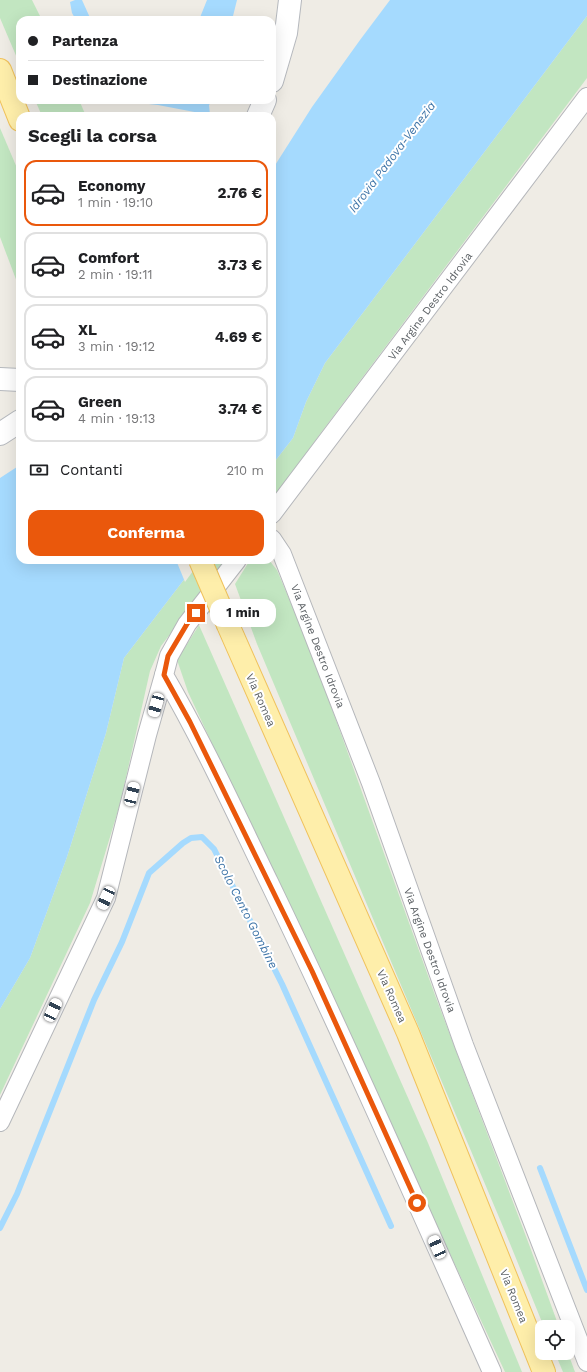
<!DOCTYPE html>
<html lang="it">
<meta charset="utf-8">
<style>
:root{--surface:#fff;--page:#f2f2f2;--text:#202124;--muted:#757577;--line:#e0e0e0;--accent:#ea580c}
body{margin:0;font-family:"Work Sans",sans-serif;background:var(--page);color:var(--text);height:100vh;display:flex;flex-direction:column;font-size:15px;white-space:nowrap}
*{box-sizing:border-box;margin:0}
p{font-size:13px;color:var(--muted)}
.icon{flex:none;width:22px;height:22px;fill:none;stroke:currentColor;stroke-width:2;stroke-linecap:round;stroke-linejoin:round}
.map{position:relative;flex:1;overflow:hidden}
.side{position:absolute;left:16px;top:112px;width:260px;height:452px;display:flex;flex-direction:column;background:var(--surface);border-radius:12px;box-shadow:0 4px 16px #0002}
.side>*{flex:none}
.top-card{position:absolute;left:16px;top:16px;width:260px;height:88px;border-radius:12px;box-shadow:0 4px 16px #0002;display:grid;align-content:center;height:88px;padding:0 12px;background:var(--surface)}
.tools{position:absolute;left:535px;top:1320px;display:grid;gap:8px}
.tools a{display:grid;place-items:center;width:40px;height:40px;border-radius:8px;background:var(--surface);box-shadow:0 4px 16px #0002;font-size:20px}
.end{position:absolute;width:18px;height:18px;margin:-9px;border:5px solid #ea580c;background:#fff;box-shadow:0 0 0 2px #fff}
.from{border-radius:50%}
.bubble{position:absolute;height:28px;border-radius:12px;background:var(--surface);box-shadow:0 4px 16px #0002;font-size:13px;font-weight:700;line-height:28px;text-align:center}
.car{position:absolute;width:12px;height:24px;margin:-12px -6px;border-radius:5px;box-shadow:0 0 3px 1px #0007;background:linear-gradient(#fff 24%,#345 0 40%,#fff 0 76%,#345 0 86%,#fff 0)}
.top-card b{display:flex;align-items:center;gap:14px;height:38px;font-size:15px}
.top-card b+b{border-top:1px solid var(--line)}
.top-card i{width:10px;height:10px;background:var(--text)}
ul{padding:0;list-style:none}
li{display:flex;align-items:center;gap:12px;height:66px;margin:0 8px 6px;padding:0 4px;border:2px solid var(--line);border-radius:12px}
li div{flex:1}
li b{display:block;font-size:15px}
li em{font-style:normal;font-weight:700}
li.current{border-color:var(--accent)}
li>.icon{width:36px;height:36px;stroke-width:1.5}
h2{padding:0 12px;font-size:18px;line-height:48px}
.pay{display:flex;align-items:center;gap:10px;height:44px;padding:0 12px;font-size:15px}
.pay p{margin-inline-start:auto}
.action{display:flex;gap:8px;margin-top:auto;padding:8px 12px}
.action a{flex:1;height:46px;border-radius:12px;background:var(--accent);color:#fff;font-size:16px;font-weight:700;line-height:46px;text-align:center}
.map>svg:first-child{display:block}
</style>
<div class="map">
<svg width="587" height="1372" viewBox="0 0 587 1372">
<rect width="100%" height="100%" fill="#efece5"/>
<!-- green -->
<g fill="#c2e6c1">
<polygon points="0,0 32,0 42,20 20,20 20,65 0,18"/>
<polygon points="587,16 587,78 320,434 272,500 272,465 293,438 306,402 325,363"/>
<polygon points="35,100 79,100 86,116 42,116"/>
<polygon points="0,128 20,175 20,290 0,237"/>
<polygon points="199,560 227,560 161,646 150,671 120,804 90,903 0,1095 0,1009 30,958 67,857 106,733 124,658"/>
<polygon points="250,560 269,560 277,570 313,656 435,995 530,1247 559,1327 544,1327 504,1229 257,644 235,584"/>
<polygon points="199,625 428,1143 522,1372 505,1372 188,692 177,660"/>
<polygon points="555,1353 568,1353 575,1372 563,1372"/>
</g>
<!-- water -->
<g fill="#a5dafe">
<polygon points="75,0 82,0 91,20 76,20 72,13 70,2"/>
<polygon points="207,0 237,0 232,20 199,20"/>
<polygon points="390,0 587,0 587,16 325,363 306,402 293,438 272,465 272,170 312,107 360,40"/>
<polygon points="112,100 213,100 209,105 210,115 158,105"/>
<polygon points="20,465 20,560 199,560 124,658 106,733 67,857 30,958 0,1009 0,478"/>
</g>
<!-- pier -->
<polygon fill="#efece5" points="176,560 201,560 185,582"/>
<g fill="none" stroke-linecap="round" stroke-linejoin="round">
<!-- stream -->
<g stroke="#a5dafe" stroke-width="6">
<polyline points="540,1168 587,1290"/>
<polyline points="0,1228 17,1194 94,1000 122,942 149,873 183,843 191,838 202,837 214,849 282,984 391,1226"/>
</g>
<!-- street casing -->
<g stroke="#b5b7bb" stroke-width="20">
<g id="street">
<polyline points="272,514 587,97"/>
<polyline points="272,539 282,554 371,783 464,1045 587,1362"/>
<path d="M 237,560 L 187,624 L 169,656 L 164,675 C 203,742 235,812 269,882 C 347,1044 419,1208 492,1372"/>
<polyline points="0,1122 106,898 147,735 164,675"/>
</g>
</g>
<!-- secondary casing -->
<g stroke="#b6b9be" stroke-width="24">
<g id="secondary">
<polyline points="272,81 286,33 290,0"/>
<polyline points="258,116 265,100"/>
<polyline points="0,379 20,380"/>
<polyline points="0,434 20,421"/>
</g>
</g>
<!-- primary casing -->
<g stroke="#f0c25c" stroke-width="24">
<g id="primary">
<polyline points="0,70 20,120"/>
<polyline points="228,625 408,1033 544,1372"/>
</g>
</g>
<!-- street -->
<use href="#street" stroke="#fff" stroke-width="18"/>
<!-- secondary -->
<use href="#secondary" stroke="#fff" stroke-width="22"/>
<!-- primary -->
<use href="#primary" stroke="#feeeaa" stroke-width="22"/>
<!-- primary-bridge casing -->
<g stroke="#f0c25c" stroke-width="24" stroke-linecap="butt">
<polyline id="primary-bridge" points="200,560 228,625"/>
</g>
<!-- primary-bridge -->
<use href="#primary-bridge" stroke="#feeeaa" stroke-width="22"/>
</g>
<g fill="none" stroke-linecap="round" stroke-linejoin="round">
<!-- route -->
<polyline stroke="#ea580c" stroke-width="5" points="196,613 187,624 168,656 164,675 190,722 312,971 417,1203"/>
</g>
<g text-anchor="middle" stroke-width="4" stroke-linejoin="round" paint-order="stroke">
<!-- street labels -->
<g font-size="11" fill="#5c6165" stroke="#fff">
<text transform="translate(430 306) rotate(-53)" y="4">Via Argine Destro Idrovia</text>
<text transform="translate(318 646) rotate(69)" y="4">Via Argine Destro Idrovia</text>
<text transform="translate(261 700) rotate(66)" y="4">Via Romea</text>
<text transform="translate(430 950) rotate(70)" y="4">Via Argine Destro Idrovia</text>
<text transform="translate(392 996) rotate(66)" y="4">Via Romea</text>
<text transform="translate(514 1296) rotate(68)" y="4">Via Romea</text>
</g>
<!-- water labels -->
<g font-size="12" font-style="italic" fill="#3f75a8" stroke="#fff">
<text transform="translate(392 157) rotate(-53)" y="4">Idrovia Padova-Venezia</text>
<text transform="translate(246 912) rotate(63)" y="4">Scolo Cento Gombine</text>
</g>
</g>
</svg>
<div class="tools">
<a><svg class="icon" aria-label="locate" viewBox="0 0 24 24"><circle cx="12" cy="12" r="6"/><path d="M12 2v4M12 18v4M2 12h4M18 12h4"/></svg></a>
</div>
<i class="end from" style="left:417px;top:1203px"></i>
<i class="end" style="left:196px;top:613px"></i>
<div class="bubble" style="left:210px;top:599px;width:66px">1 min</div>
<i class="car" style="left:156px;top:705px;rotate:196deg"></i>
<i class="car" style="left:132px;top:794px;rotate:14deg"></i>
<i class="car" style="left:106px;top:898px;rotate:205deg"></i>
<i class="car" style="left:53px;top:1010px;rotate:25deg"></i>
<i class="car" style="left:437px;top:1247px;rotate:336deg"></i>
<div class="top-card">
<b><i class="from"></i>Partenza</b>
<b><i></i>Destinazione</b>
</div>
<section class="side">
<h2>Scegli la corsa</h2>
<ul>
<li class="current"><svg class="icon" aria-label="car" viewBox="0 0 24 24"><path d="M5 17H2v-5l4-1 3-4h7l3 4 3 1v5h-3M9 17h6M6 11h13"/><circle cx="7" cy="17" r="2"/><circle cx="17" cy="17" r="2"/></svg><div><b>Economy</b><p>1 min · 19:10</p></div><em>2.76 €</em></li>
<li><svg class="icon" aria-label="car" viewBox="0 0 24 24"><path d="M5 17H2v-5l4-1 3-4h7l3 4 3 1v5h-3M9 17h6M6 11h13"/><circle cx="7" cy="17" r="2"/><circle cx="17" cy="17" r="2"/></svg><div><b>Comfort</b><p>2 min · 19:11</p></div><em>3.73 €</em></li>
<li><svg class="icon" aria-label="car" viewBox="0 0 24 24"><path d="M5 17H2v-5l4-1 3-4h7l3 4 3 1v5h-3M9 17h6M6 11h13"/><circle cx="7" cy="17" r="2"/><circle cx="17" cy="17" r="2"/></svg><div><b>XL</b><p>3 min · 19:12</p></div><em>4.69 €</em></li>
<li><svg class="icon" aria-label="car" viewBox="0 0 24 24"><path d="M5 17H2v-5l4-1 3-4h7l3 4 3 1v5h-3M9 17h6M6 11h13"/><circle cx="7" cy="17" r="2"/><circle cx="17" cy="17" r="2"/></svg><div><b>Green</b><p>4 min · 19:13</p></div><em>3.74 €</em></li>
</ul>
<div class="pay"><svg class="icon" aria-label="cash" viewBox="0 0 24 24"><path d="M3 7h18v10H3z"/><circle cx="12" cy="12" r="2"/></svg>Contanti<p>210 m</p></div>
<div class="action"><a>Conferma</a></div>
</section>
</div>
